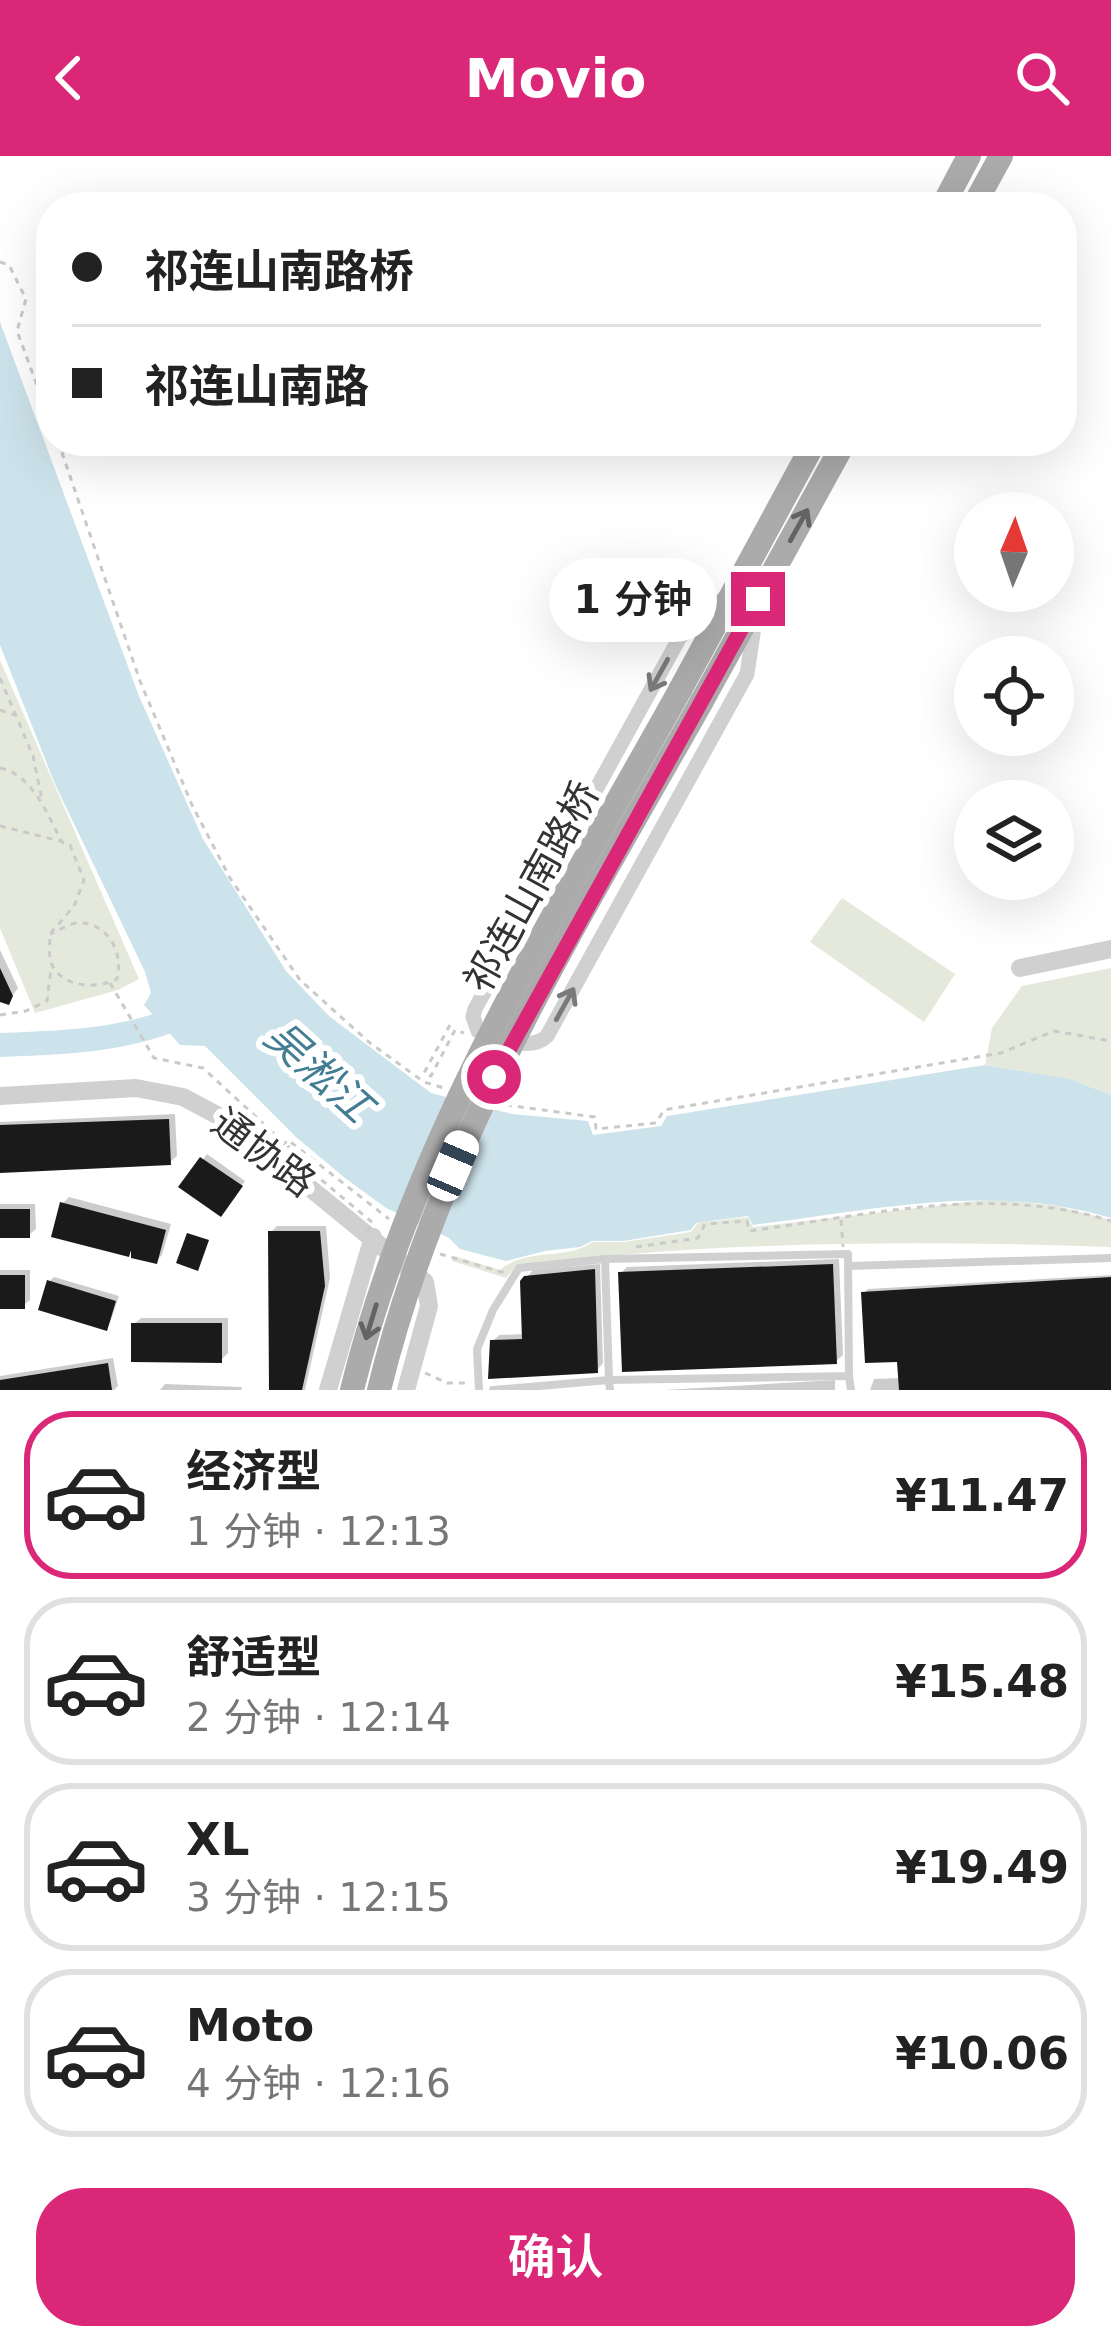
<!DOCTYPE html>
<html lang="zh">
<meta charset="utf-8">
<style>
:root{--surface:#fff;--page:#f6f6f6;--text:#222;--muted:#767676;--line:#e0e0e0;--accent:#db2777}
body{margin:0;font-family:"DejaVu Sans","Noto Sans SC",sans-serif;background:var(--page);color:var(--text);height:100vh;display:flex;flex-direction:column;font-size:45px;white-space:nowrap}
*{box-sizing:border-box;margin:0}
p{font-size:39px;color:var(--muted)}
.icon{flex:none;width:66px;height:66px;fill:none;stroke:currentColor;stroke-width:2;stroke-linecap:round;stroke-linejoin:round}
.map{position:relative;height:1234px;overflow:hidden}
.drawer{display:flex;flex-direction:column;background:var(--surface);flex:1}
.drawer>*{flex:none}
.banner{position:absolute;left:36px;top:36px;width:1041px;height:264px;border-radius:48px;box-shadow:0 12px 48px #0002;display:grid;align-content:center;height:264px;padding:0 36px;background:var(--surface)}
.needle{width:78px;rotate:2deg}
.fabs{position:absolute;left:954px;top:336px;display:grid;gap:24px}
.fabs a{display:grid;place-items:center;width:120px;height:120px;border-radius:50%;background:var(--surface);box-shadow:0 12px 48px #0002;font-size:60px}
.end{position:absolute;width:54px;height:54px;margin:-27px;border:15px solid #db2777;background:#fff;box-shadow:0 0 0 6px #fff}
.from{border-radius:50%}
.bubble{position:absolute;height:84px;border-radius:42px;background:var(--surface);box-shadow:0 12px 48px #0002;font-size:39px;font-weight:600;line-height:84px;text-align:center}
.car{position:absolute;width:36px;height:72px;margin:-36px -18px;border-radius:15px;box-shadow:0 0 9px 3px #0007;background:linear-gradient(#fff 24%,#345 0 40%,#fff 0 76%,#345 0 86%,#fff 0)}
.banner b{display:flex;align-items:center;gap:42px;height:114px;font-size:45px}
.banner b+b{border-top:3px solid var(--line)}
.banner i{width:30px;height:30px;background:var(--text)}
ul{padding:21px 0 0;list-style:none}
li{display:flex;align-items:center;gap:36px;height:168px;margin:0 24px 18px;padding:0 12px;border:6px solid var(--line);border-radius:48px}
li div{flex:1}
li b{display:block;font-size:45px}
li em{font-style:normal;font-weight:600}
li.on{border-color:var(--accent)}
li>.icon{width:108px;height:108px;stroke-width:1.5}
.cta{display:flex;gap:24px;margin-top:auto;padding:24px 36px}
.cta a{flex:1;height:138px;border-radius:48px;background:var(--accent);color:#fff;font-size:48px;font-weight:600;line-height:138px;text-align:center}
header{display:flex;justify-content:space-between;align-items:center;height:156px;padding:0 36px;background:var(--accent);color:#fff;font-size:54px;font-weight:600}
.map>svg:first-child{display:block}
</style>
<header><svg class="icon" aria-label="back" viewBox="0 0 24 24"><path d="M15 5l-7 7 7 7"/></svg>Movio<svg class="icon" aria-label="search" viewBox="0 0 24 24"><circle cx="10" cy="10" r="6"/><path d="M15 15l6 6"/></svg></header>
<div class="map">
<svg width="1111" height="1234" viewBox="0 0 1111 1234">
<rect width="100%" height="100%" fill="#fff"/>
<!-- green -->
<g fill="#e4e9dc">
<polygon points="0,504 139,823 118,834 35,857 0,772"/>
<polygon points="842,742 955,818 924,866 810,786"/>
<polygon points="1111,812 1111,939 1070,923 985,909 992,872 1022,830"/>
<path d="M 994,1043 L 1057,1050 L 1111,1064 L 1111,1091 C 912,1084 714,1085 516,1110 L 506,1122 L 452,1105 L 454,1100 L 500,1114 C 527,1091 566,1105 592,1086 L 624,1086 L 691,1076 L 698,1067 L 748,1061 L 753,1071 Z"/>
</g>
<!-- water -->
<path fill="#cde3eb" d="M 0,166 L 139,540 L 203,683 L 286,815 L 329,860 L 431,937 L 512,958 L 588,965 L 593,979 L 661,970 L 667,960 L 985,909 L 1070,923 L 1111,939 L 1111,1062 C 993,1026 872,1054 753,1069 L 748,1060 L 696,1067 L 691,1074 L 623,1085 L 592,1085 L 580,1091 L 545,1095 L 506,1105 L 460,1093 L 449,1082 L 386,1052 L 345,1022 L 297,982 L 205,890 L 180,889 L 144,849 L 151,837 L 145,816 L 55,628 L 0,489 Z"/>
<!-- shadow -->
<g fill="#0003">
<polygon points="0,794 18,832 8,846 0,843"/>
<polygon points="175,958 177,1000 170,1006 0,1015 0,966"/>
<polygon points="207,998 245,1025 225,1053 183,1031"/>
<polygon points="69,1041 171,1068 162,1099 156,1105 134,1092 128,1098 62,1048"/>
<polygon points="0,1048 35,1048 36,1073 29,1079 0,1079"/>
<polygon points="277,1070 326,1070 330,1122 305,1234 272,1234 271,1076"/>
<polygon points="839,1103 843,1199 836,1205 621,1117 627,1111"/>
<polygon points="600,1108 603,1207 597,1214 493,1185 499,1179 525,1178 526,1122 533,1114"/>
<polygon points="0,1114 30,1114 30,1144 23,1150 0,1150"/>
<polygon points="1111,1119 1111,1234 870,1234 874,1223 901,1222 900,1203 864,1137 868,1133"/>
<polygon points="54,1121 119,1140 110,1167 106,1172 49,1126"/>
<polygon points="141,1162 228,1162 228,1197 221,1204 134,1168"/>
<polygon points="113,1202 118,1230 114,1234 0,1234 0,1220"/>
<polygon points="835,1224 835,1234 664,1234"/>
<polygon points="165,1228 242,1231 241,1234 160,1234"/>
</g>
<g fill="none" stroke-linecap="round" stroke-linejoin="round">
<!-- river -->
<path stroke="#cde3eb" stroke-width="24" d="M 0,889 C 63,887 130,885 188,857"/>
</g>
<!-- building -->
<g fill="#1a1a1a">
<polygon points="0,812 13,840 9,849 0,846"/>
<polygon points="169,963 171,1009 0,1017 0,969"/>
<polygon points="200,1001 243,1030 221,1061 178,1031"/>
<polygon points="60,1046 166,1074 157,1108 131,1102 131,1094 129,1101 51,1081"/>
<rect x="0" y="1053" width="30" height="29"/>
<polygon points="268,1075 320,1075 325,1130 302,1234 269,1234"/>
<polygon points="187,1077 209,1084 198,1115 176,1107"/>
<polygon points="833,1108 837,1208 622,1216 618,1116"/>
<polygon points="595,1113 598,1217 488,1223 490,1184 522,1183 520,1125 524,1120"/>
<rect x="0" y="1119" width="25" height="34"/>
<polygon points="1111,1121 1111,1234 899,1234 897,1206 865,1207 861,1136"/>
<polygon points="47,1124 116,1145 107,1175 38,1154"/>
<polygon points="131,1167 222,1167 222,1207 131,1206"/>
<polygon points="108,1207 112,1234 0,1234 0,1224"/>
</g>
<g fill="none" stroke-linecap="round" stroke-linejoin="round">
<!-- path -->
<g stroke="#cacaca" stroke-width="3" stroke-dasharray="6 6" stroke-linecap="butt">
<polyline points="0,106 9,109 26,143 17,175 51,267"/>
<polyline points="58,285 140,525 192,649 230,722 300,824 370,887 424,926 444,932"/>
<polyline points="0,522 33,600 42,644"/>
<polyline points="0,554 14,559"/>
<path d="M 0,612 C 33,619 47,658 62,686 L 70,689 L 84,724 L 74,750 L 50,778 C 50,787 48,801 52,809 C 63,832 98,833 117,823 C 124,797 108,766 78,767 C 70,767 58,775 50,778"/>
<polyline points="0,670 60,685"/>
<polyline points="110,827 154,902 203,912 305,1006"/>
<polyline points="0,859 26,855 47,845 51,813"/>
<polyline points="450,869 424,917 431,920 455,874 464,877"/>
<polyline points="506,949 595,961 596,973 656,967 664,954 1001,897 1054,875 1111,885"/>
<polyline points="841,1064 843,1091"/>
<path d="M 636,1091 L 698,1082 L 705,1068 L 747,1065 L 749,1075 C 870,1059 992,1028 1111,1065"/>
<polyline points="440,1098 505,1117"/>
<polyline points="425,1217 447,1227 467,1227"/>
</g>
<!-- service -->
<g stroke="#d0d0d0" stroke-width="8">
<polyline points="849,1110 1111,1102"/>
<polyline points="849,1220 851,1234"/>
<polyline points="479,1234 477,1193 493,1154 519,1112 605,1103"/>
<polyline points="493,1234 609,1224 849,1220 848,1098 605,1103 609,1224 610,1234"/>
</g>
<!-- minor -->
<path stroke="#d0d0d0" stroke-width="15" d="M 724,442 L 680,481 L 475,853 L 473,861 L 478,875 C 498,883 531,896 547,880 L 747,518 L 756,458"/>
<!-- tertiary -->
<g stroke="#d0d0d0" stroke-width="18">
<polyline points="1020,812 1111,793"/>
<polyline points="0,940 136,932 183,941 228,965 425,1126 429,1150 406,1234"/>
<polyline points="328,1234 373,1081"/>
</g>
<!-- primary -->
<g stroke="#ababab" stroke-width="24">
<polyline points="942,51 969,0"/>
<polyline points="973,51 1001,0"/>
<polyline points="680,534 815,285"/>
<polyline points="702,545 845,285"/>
</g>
<!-- path-bridge -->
<polyline stroke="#cacaca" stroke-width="3" stroke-dasharray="6 6" stroke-linecap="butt" points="367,1076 373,1067 281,990 288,984 389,1063"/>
<!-- primary-bridge -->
<g stroke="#ababab" stroke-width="24">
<path d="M 352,1234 C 414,982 555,759 680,534"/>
<path d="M 379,1234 C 440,984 577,767 702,545"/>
</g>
</g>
<!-- one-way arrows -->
<defs><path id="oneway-shaft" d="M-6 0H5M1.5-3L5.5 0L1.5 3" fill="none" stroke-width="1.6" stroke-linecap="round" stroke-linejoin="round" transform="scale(3)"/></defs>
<g stroke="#636363">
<use href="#oneway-shaft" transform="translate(799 369) rotate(-61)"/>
<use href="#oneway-shaft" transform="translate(371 1166) rotate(107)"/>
</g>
<g stroke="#7a7a7a">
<use href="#oneway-shaft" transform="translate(659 519) rotate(119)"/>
<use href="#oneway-shaft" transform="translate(565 848) rotate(-61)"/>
</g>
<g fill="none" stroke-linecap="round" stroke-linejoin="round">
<!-- route -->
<polyline stroke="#db2777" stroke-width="15" points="494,921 758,443"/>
</g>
<g text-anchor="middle" stroke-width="12" stroke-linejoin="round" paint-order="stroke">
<!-- street labels -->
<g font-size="39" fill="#333" stroke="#fff">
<text transform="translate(531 731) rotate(-61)" y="14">祁连山南路桥</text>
<text transform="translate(264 996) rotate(37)" y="14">通协路</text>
</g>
<!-- water labels -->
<g font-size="42" font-style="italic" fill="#427d93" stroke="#fff">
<text transform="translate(319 915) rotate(42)" y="15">吴淞江</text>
</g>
</g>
</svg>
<div class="fabs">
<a><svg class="needle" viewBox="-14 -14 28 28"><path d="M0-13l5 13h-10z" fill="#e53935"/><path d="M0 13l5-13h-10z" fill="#767676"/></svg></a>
<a><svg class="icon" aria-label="locate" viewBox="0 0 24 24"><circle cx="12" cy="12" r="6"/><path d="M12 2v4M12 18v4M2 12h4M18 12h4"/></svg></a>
<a><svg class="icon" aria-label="layers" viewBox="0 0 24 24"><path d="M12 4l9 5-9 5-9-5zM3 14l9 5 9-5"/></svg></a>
</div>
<i class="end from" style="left:494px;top:921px"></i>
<i class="end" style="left:758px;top:443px"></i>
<div class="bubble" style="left:549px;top:402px;width:168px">1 分钟</div>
<i class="car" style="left:453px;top:1010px;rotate:23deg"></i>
<div class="banner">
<b><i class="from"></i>祁连山南路桥</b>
<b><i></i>祁连山南路</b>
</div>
</div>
<section class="drawer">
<ul>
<li class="on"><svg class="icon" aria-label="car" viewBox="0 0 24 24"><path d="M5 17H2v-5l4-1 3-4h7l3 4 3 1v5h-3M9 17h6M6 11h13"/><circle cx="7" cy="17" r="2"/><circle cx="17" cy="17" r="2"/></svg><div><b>经济型</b><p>1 分钟 · 12:13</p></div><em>¥11.47</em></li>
<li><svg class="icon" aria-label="car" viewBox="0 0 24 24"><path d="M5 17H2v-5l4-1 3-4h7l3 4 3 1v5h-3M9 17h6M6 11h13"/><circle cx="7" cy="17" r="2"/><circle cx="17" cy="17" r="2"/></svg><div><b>舒适型</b><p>2 分钟 · 12:14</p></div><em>¥15.48</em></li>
<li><svg class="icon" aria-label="car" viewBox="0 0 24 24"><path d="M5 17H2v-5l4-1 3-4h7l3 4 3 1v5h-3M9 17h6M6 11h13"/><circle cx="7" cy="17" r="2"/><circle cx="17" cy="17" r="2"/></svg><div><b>XL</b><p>3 分钟 · 12:15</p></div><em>¥19.49</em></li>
<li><svg class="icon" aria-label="car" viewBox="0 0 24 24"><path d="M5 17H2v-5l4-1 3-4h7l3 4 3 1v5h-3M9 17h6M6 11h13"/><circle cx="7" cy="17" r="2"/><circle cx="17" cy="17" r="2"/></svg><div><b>Moto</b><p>4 分钟 · 12:16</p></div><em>¥10.06</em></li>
</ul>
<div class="cta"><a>确认</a></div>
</section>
